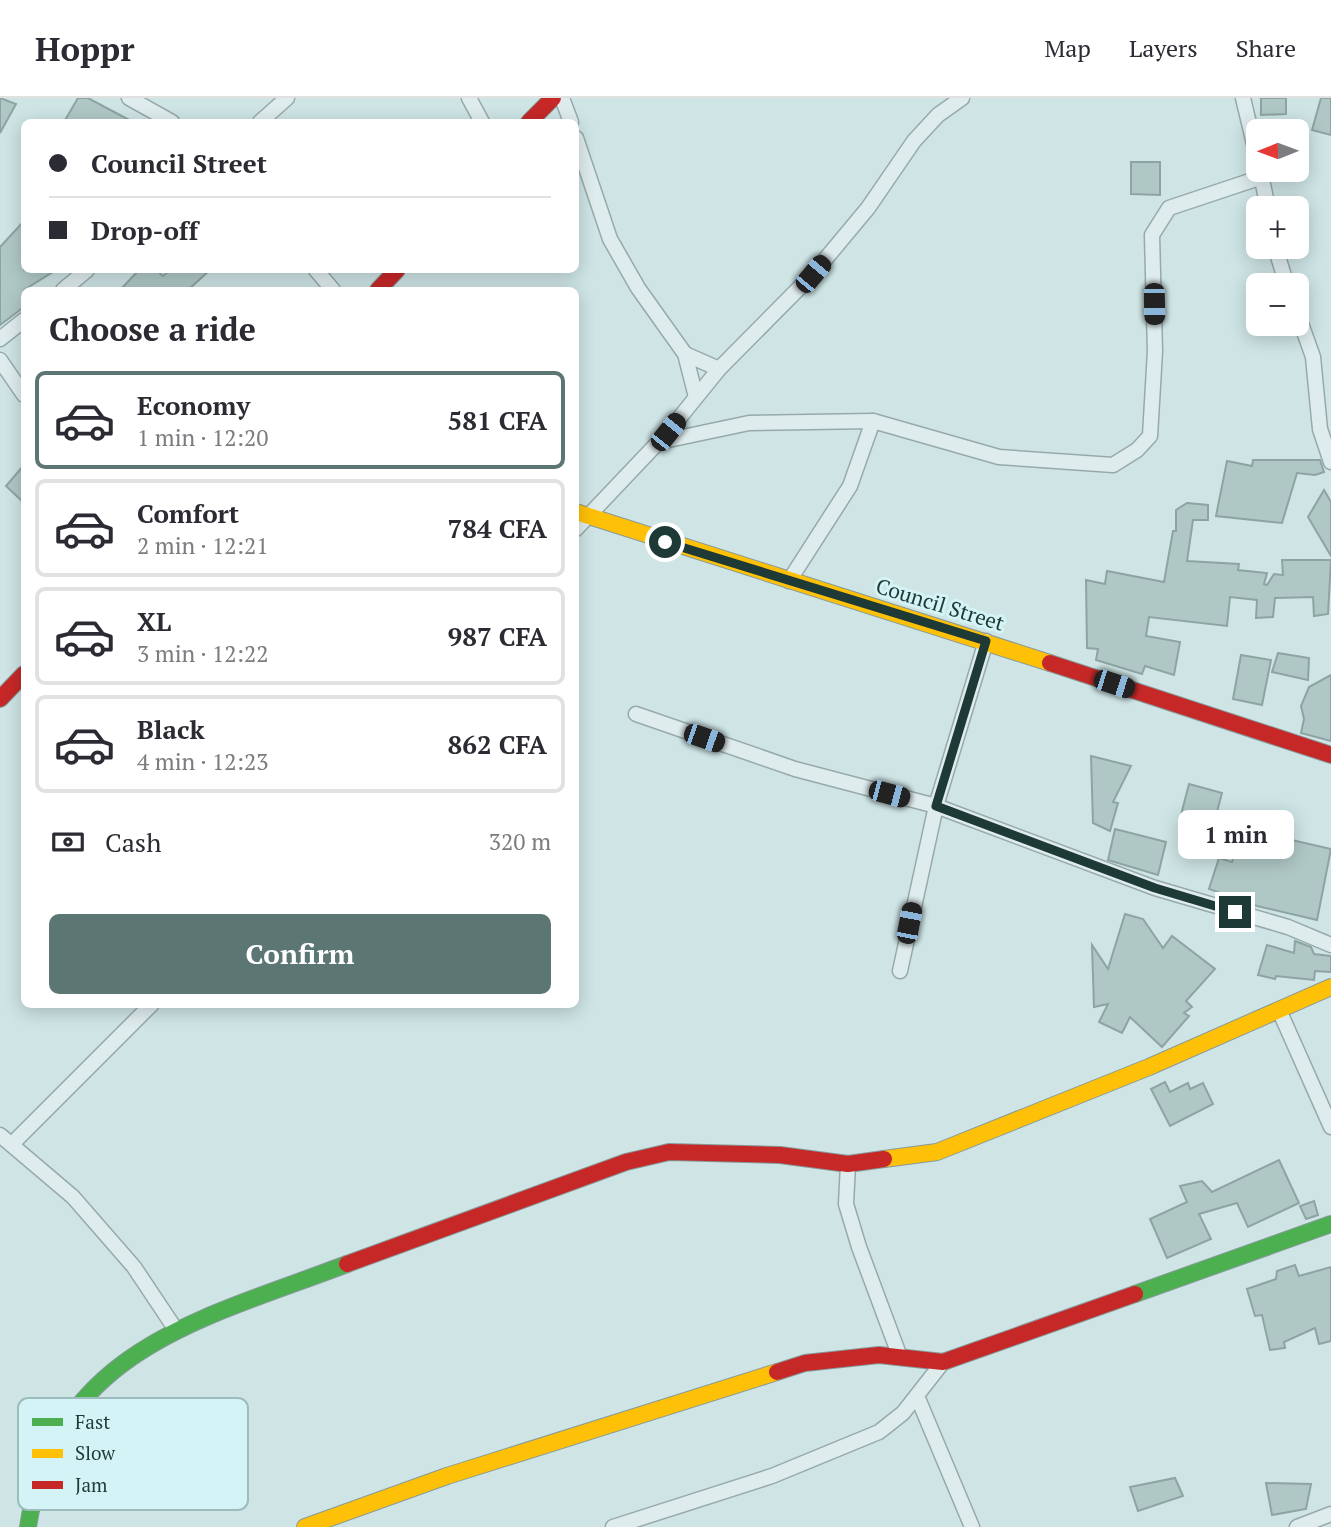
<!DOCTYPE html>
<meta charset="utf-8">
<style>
:root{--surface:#fff;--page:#f7f7f7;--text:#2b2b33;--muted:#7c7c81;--line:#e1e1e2;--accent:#5c7673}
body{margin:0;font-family:"PT Serif",serif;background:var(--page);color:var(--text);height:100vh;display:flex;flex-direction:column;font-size:26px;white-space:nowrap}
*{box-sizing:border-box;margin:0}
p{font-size:23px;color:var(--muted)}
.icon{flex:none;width:38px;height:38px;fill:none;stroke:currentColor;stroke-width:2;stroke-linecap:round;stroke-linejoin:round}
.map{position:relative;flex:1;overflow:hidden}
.details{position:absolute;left:21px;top:189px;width:558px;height:721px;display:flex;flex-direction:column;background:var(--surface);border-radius:10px;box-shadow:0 4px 18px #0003}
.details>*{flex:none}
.guide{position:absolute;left:21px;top:21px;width:558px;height:154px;border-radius:10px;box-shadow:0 4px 18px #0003;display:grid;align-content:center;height:154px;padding:0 28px;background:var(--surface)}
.needle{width:46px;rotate:269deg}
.controls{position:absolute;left:1246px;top:21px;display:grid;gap:14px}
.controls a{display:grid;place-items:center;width:63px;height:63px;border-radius:10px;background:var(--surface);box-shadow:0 4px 18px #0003;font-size:35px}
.end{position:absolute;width:32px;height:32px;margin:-16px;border:9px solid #1e3a36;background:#fff;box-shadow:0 0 0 4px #fff}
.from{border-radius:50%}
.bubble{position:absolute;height:49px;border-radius:10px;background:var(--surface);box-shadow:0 4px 18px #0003;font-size:23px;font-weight:700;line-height:49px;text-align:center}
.car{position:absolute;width:21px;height:42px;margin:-21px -10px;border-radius:9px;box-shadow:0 0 5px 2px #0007;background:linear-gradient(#222 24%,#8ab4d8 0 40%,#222 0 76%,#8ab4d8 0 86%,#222 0)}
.guide b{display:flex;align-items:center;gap:24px;height:66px;font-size:26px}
.guide b+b{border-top:2px solid var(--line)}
.guide i{width:18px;height:18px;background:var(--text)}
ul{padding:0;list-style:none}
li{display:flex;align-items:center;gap:21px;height:98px;margin:0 14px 10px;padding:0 14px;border:4px solid var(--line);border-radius:10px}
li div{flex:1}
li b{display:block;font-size:26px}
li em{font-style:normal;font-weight:700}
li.current{border-color:var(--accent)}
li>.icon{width:63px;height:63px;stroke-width:1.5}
h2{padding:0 28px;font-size:32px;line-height:84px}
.pay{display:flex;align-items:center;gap:18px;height:77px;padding:0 28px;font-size:26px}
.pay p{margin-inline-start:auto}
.cta{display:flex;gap:14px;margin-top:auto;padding:14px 28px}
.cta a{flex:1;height:80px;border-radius:10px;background:var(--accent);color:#fff;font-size:28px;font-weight:700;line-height:80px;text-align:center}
header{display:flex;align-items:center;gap:42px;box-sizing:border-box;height:98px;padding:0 35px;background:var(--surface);border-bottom:2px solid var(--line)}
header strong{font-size:33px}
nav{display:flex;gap:38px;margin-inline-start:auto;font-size:24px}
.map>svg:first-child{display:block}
</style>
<header>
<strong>Hoppr</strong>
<nav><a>Map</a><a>Layers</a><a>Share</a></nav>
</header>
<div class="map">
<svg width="1331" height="1429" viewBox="0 0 1331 1429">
<rect width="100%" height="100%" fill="#cee4e5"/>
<!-- building -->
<g fill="#afc8c6" stroke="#8da5a2" stroke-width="2">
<polygon points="0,0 16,6 0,35"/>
<polygon points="78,0 88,0 133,24 64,24"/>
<polygon points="1261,0 1286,0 1286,16 1261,17"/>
<polygon points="1321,0 1331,0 1331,37 1312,32"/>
<polygon points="1131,64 1160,64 1160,97 1131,96"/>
<polygon points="24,123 24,172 56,172 24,192 24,209 0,227 0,149"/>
<polygon points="139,172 156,172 163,178 170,172 210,172 188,192 120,192"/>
<polygon points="1253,362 1320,362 1324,374 1315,377 1297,375 1282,425 1216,418 1227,363 1252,368"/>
<polygon points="24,367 24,405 6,388"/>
<polygon points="1324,392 1331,404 1331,458 1308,419"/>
<polygon points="1187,405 1208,407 1208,422 1193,422 1187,463 1239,466 1238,472 1267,475 1264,486 1267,487 1274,476 1283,477 1282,462 1331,462 1328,516 1314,518 1313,499 1275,500 1273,519 1256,520 1257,502 1230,499 1227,528 1149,519 1146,538 1180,544 1174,577 1145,568 1142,576 1096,562 1098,551 1087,550 1086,482 1105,486 1107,473 1164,484 1173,433 1176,433 1176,412"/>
<polygon points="1278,555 1309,560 1308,582 1272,574"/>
<polygon points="1241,557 1271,562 1262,607 1233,601"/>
<polygon points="1331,577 1331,643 1301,635 1304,621 1301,608 1309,589"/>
<polygon points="1091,658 1131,668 1113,704 1118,705 1110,733 1093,725"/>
<polygon points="1189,686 1222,695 1214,725 1181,717"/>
<polygon points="1244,719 1272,727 1270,737 1331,751 1317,822 1257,808 1209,791 1219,760 1232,764"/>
<polygon points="1115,731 1166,744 1158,777 1108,762"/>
<polygon points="1125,816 1143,821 1163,850 1172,838 1215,871 1186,903 1192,909 1184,915 1189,918 1162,949 1130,919 1122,935 1099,924 1108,906 1094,909 1092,847 1108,871"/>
<polygon points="1295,843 1311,849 1314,856 1331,858 1331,874 1315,873 1314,882 1276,878 1275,881 1258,877 1267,847 1294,855"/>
<polygon points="1165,984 1170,994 1188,985 1190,991 1203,985 1213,1006 1170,1028 1151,991"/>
<polygon points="1279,1062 1299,1105 1248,1129 1237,1105 1199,1116 1211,1141 1167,1160 1150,1121 1187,1104 1180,1088 1202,1083 1212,1094"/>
<polygon points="1314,1103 1318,1117 1306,1121 1300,1108"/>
<polygon points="1295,1167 1299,1178 1331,1169 1331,1243 1319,1246 1315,1230 1284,1244 1285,1250 1270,1252 1262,1217 1255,1218 1247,1191 1276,1181 1277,1173"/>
<polygon points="1175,1380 1183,1398 1138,1413 1130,1389"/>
<polygon points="1266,1385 1311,1386 1306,1411 1272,1417"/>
</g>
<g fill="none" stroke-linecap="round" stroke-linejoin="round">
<!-- street casing -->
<g stroke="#97aaaa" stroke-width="17">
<g id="street">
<polyline points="129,0 172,24"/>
<polyline points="469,0 482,24"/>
<polyline points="562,0 571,24"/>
<polyline points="1243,0 1258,63"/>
<polyline points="260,24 287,0"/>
<polyline points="576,40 610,141 638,190 685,256 696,299"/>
<polyline points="1260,72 1268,110"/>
<polyline points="1275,149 1287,187"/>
<polyline points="316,172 333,192"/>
<polyline points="63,192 87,172"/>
<polyline points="1297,214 1313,259 1320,331 1331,364"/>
<polyline points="0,241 24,222"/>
<polyline points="685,256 719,271"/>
<polyline points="0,262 24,297"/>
<polyline points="659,344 749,325 873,323 999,359 1113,367 1137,352 1150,338 1155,253 1152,137 1169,110 1262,79"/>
<polyline points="576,431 668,334 719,271 813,176 868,110 914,43 938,17 962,0"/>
<polyline points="789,483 850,388 873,323"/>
<polyline points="636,616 795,671 936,708 1155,790 1288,829 1331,847"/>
<polyline points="900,873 936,708 986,543"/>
<polyline points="1279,912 1331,1029"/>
<polyline points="0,1037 73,1099 134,1169 176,1232"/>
<polyline points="12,1046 152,906"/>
<polyline points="848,1066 846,1106 859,1149 900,1259"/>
<polyline points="917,1298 972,1429"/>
<polyline points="613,1429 772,1378 879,1334 903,1315 943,1264"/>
<polyline points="1297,1429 1331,1416"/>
</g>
</g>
<!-- fast casing -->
<g stroke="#869a99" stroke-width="18">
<g id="fast">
<polyline points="1135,1196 1331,1126"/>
<path d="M 28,1429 C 55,1251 203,1221 347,1166"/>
</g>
</g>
<!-- slow casing -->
<g stroke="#869a99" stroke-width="18">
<g id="slow">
<polyline points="576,414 1050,565"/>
<polyline points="884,1061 937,1054 1149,969 1331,889"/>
<polyline points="305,1429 447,1378 777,1274"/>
</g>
</g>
<!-- jam casing -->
<g stroke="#869a99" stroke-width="18">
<g id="jam">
<polyline points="529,24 553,0"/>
<polyline points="378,192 397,172"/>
<polyline points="1050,565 1331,657"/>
<polyline points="0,601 24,576"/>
<polyline points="347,1166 626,1064 669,1054 780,1057 848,1066 884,1061"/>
<polyline points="777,1274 805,1265 879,1257 943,1264 1135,1196"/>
</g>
</g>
<!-- street -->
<use href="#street" stroke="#dfecee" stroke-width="14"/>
<!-- fast -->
<use href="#fast" stroke="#4caf50" stroke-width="16"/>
<!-- slow -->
<use href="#slow" stroke="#ffc107" stroke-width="16"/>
<!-- jam -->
<use href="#jam" stroke="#c62828" stroke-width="16"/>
</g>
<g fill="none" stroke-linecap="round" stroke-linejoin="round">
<!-- route -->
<polyline stroke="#1e3a36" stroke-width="9" points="665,444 986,543 936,708 1155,790 1235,814"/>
</g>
<g text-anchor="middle" stroke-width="6" stroke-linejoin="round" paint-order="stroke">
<!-- street labels -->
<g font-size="21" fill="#1e3a36" stroke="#d4f3f6">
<text transform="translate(940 507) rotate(17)" y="7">Council Street</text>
</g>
</g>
<!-- legend -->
<rect x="18" y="1300" width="230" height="112" rx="10" fill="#d4f3f6" stroke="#9dbcbc" stroke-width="2"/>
<rect x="32" y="1320" width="31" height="8" fill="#4caf50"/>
<rect x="32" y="1351" width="31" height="9" fill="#ffc107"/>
<rect x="32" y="1383" width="31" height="8" fill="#c62828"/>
<g font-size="19" fill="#1e3a36">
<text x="75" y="1331">Fast</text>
<text x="75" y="1362">Slow</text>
<text x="75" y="1394">Jam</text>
</g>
</svg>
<div class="controls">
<a><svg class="needle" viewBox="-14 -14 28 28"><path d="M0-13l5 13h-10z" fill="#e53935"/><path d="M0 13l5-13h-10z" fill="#7c7c81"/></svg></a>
<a>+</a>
<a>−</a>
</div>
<i class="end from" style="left:665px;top:444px"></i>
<i class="end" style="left:1235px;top:814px"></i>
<div class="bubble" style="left:1178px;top:712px;width:116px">1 min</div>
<i class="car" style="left:813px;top:176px;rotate:40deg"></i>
<i class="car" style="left:1154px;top:206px;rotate:179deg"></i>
<i class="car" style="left:668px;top:334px;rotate:39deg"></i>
<i class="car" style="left:1114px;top:586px;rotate:108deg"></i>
<i class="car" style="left:704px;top:640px;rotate:109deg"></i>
<i class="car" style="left:889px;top:696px;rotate:105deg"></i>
<i class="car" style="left:909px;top:825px;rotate:11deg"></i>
<div class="guide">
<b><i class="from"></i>Council Street</b>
<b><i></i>Drop-off</b>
</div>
<section class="details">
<h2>Choose a ride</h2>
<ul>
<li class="current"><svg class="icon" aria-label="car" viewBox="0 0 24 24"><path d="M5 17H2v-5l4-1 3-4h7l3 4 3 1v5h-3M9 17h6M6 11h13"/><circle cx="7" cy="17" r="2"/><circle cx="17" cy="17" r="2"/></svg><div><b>Economy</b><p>1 min · 12:20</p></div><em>581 CFA</em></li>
<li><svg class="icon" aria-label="car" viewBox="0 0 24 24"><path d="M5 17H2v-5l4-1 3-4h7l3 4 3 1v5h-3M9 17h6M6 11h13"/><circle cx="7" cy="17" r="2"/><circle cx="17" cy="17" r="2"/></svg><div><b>Comfort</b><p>2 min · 12:21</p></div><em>784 CFA</em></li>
<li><svg class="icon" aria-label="car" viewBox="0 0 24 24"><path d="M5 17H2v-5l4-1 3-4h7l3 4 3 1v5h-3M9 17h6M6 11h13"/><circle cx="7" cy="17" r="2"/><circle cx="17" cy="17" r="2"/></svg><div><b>XL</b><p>3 min · 12:22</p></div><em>987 CFA</em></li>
<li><svg class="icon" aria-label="car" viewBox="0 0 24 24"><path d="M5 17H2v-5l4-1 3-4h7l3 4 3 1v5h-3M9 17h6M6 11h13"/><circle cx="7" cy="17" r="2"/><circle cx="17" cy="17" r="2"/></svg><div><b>Black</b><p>4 min · 12:23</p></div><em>862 CFA</em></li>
</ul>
<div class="pay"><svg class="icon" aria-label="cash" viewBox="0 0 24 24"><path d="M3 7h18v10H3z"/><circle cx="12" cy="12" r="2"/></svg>Cash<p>320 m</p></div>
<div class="cta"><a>Confirm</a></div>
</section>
</div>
